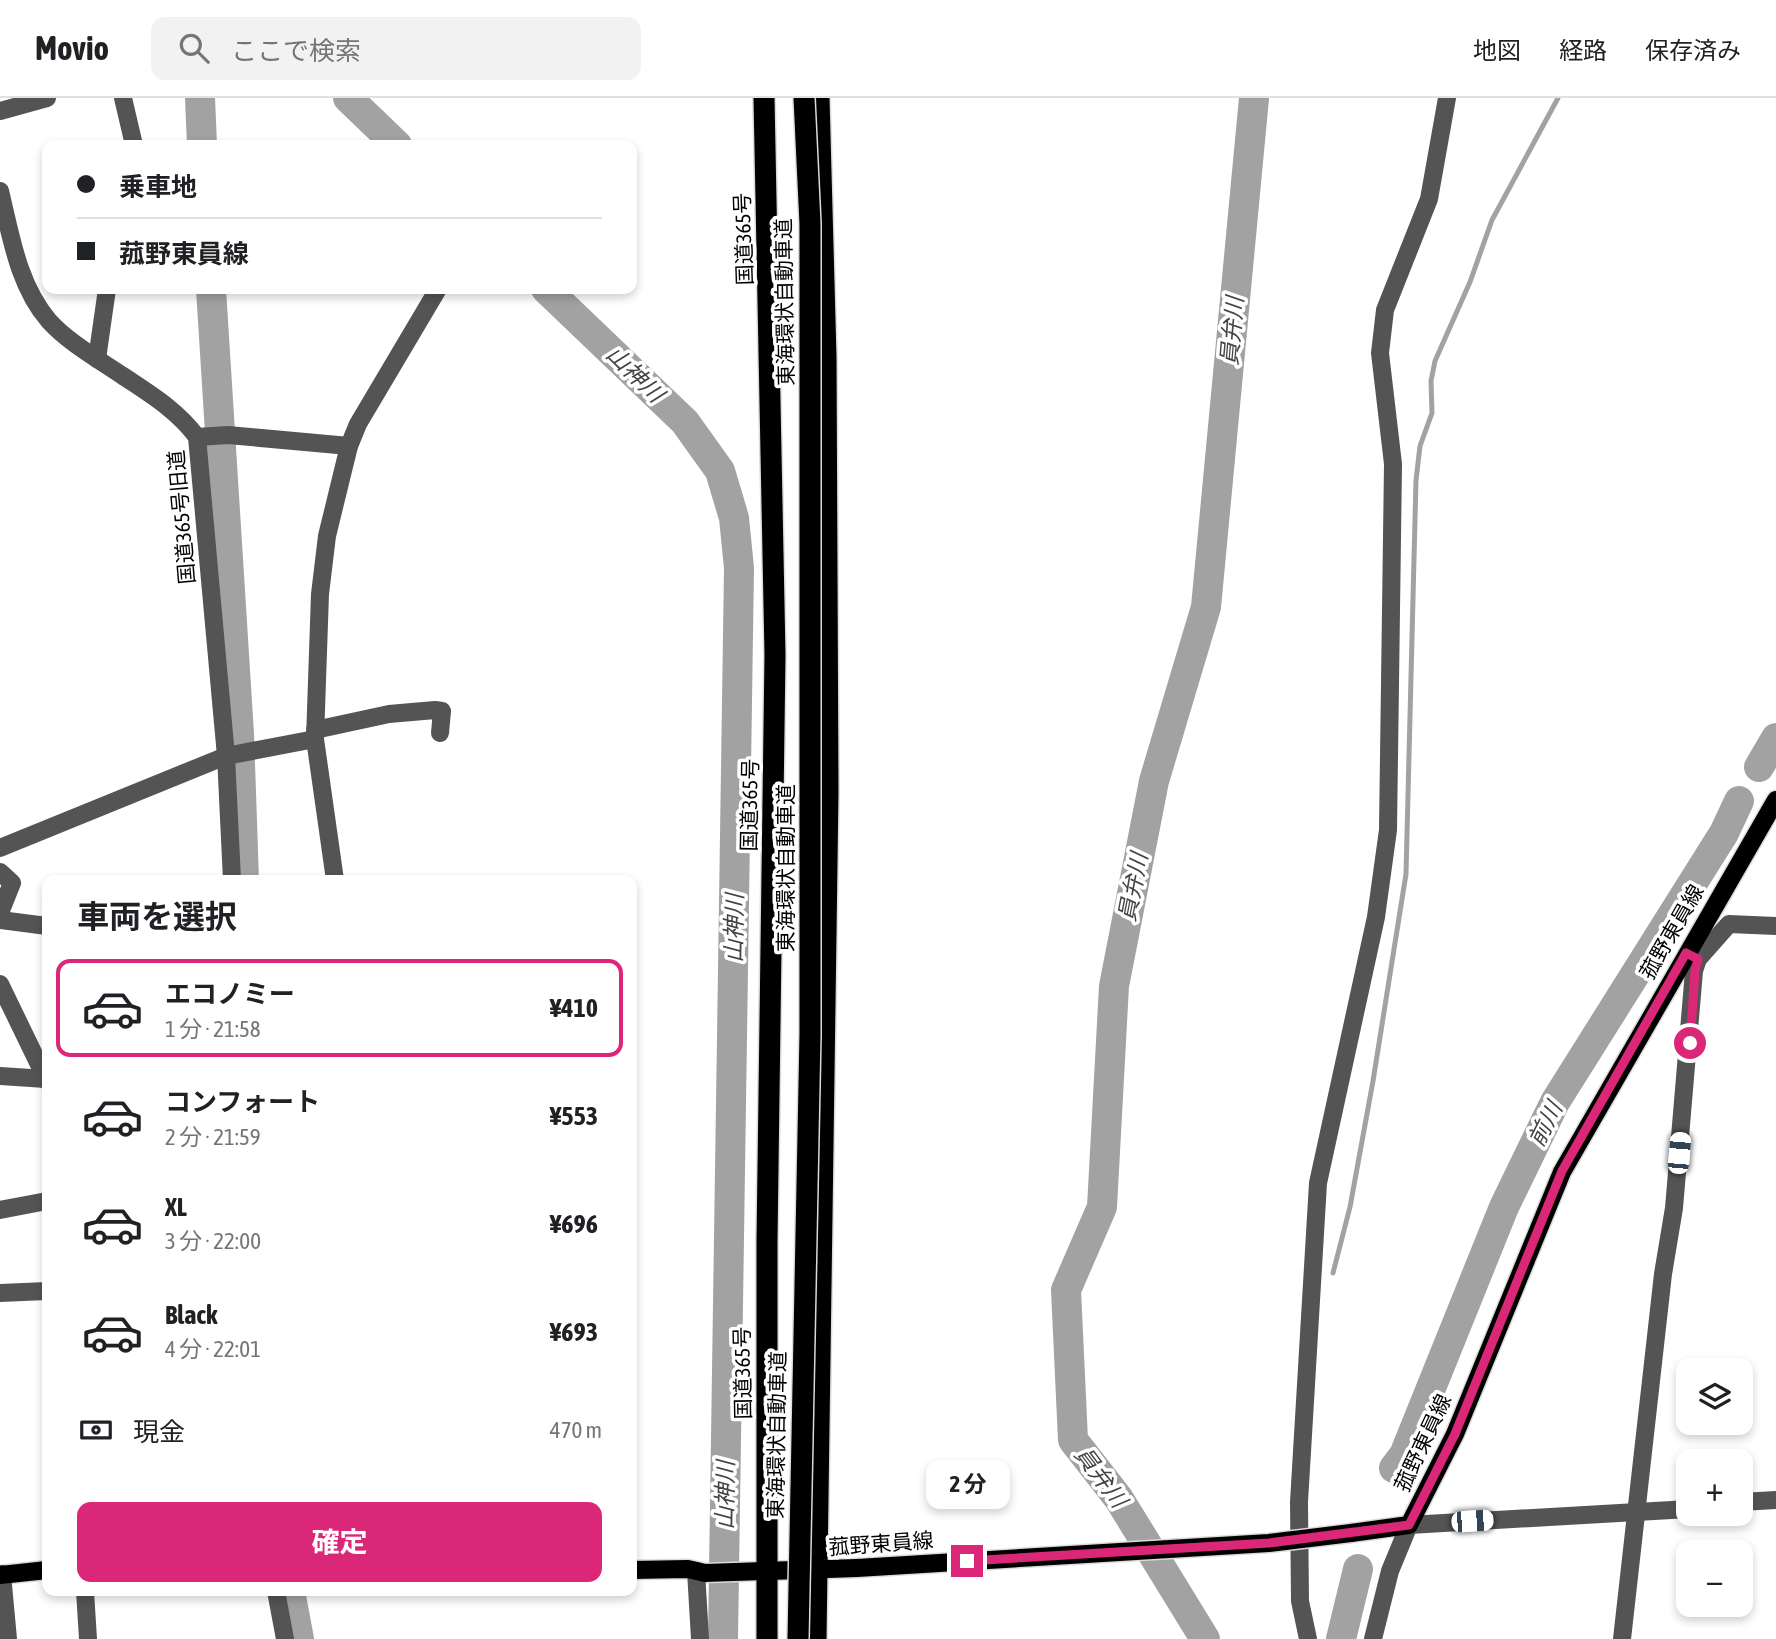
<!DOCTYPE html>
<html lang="ja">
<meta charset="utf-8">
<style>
:root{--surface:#fff;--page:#f2f2f2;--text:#202124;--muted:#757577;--line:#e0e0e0;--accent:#db2777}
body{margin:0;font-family:"Asap Condensed","Noto Sans JP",sans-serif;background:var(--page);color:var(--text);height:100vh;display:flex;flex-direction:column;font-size:26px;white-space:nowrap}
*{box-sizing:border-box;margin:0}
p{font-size:23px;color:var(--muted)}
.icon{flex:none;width:38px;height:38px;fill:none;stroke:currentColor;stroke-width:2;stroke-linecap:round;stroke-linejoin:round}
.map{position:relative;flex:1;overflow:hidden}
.sheet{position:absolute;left:42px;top:777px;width:595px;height:721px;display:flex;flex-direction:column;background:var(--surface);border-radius:14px;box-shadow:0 4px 10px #0003}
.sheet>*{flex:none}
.top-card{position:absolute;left:42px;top:42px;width:595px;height:154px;border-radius:14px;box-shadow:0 4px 10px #0003;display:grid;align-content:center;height:154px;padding:0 35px;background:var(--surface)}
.buttons{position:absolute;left:1676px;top:1260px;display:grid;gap:14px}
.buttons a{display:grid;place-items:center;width:77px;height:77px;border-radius:14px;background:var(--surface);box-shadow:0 4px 10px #0003;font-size:35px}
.end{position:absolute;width:32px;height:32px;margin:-16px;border:9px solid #db2777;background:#fff;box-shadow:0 0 0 4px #fff}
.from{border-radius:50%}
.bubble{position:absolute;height:49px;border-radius:14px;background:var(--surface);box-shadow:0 4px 10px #0003;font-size:23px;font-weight:700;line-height:49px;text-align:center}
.car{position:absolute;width:21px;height:42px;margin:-21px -10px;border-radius:9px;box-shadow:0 0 5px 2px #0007;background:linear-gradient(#fff 24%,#345 0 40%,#fff 0 76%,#345 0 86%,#fff 0)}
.top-card b{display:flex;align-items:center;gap:24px;height:66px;font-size:26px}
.top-card b+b{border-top:2px solid var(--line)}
.top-card i{width:18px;height:18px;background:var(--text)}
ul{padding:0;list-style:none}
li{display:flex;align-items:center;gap:21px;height:98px;margin:0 14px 10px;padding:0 21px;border:4px solid transparent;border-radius:14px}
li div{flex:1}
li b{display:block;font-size:26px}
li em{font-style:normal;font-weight:700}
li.active{border-color:var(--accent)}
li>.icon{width:63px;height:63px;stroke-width:1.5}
h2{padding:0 35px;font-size:32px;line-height:84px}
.pay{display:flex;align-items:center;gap:18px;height:77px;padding:0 35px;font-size:26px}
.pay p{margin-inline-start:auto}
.button{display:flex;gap:14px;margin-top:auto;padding:14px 35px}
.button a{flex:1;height:80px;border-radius:14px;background:var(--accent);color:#fff;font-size:28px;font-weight:700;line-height:80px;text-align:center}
header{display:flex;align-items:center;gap:42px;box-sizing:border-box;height:98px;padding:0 35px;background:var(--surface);border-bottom:2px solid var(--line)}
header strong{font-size:33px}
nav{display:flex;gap:38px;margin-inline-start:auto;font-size:24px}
.search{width:490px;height:63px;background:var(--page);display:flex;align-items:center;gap:18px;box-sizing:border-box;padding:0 24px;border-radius:14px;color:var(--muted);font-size:26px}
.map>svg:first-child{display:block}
</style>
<header>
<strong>Movio</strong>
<div class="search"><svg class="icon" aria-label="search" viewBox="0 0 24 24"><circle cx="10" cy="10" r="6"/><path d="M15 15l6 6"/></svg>ここで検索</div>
<nav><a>地図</a><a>経路</a><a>保存済み</a></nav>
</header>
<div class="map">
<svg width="1776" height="1541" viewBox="0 0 1776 1541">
<rect width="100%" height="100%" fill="#fff"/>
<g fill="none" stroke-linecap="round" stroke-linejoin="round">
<!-- stream -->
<polyline stroke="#a2a2a2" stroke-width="5" points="1333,1175 1350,1109 1373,983 1406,776 1416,382 1420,348 1432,315 1431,283 1435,263 1470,184 1492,122 1558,0"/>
<!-- river -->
<g stroke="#a2a2a2" stroke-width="30">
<polyline points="200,0 202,47"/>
<polyline points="348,0 397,47"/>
<polyline points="211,191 239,636 244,782"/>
<polyline points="546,191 685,324 720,373 734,420 739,470 723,1541"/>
<polyline points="1759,669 1776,640"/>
<polyline points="1394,1370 1404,1357 1504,1109 1555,1004 1724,735 1739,703"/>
<polyline points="290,1493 299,1541"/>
<polyline points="1205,1541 1119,1401 1073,1342 1066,1192 1102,1109 1114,888 1154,683 1206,509 1254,0"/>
<polyline points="1341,1541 1358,1471"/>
</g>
<!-- major casing -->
<g stroke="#dbdbdb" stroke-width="21">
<g id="major">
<polyline points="1351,1435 1409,1427 1455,1336 1562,1074 1776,702"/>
<polyline points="632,1472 688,1471 705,1475 857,1470"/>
<polyline points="0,1477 47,1472"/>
</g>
</g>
<!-- highway casing -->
<g stroke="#dbdbdb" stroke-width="24">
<g id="highway">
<polyline points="764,0 775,557 767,1143 767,1541"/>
<polyline points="816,1541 828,694 826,259 819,0"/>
</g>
</g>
<!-- minor -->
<g stroke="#545454" stroke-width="18">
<polyline points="123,0 134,47"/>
<polyline points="0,13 47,0"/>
<path d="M 0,93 C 11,138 18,187 49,223 C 69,245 98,261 123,278 C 150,296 177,312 197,339 L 226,658 L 232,782"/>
<polyline points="97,261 107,191"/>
<polyline points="197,339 228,337 349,348"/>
<polyline points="315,632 389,616 435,612 442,613 440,635"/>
<polyline points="0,750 226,658 315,641"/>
<polyline points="0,774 12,785 0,815"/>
<polyline points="335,782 315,641 320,496 327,438 349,348 358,326 438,191"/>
<polyline points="0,822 47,828"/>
<polyline points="1688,856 1698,861 1729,826 1776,828"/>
<polyline points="0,886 47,983"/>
<polyline points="0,978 46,981"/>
<polyline points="0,1112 47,1103"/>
<polyline points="0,1195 47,1193"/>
<polyline points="1741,1404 1776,1402"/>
<polyline points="696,1473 700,1541"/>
<polyline points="2,1476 8,1541"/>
<polyline points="85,1493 88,1541"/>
<polyline points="276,1493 285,1541"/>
<polyline points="1308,1541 1300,1503 1299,1404 1318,1085 1376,819 1388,732 1393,366 1380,255 1385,212 1429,101 1447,0"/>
<polyline points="1373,1541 1390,1473 1409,1427 1689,1411"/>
<polyline points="1622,1541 1663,1176 1674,1110 1694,873 1698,861"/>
</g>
<!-- major -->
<use href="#major" stroke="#000" stroke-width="18"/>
<!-- highway -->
<use href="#highway" stroke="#000" stroke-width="21"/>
<!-- major-bridge casing -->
<g stroke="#dbdbdb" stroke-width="21" stroke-linecap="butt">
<polyline id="major-bridge" points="857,1470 1269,1445 1351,1435"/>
</g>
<!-- highway-bridge casing -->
<g stroke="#dbdbdb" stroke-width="24" stroke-linecap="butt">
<polyline id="highway-bridge" points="798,1541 810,936 810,126 804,0"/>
</g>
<!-- major-bridge -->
<use href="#major-bridge" stroke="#000" stroke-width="18"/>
<!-- highway-bridge -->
<use href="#highway-bridge" stroke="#000" stroke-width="21"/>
</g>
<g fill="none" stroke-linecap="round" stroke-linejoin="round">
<!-- route -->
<polyline stroke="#db2777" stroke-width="9" points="967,1463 1269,1445 1409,1427 1455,1336 1562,1073 1686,855 1698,861 1695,873 1690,945"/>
</g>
<g text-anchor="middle" stroke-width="7" stroke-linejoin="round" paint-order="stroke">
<!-- street labels -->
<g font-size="21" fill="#000" stroke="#fff">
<text transform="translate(744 141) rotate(-92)" y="7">国道365号</text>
<text transform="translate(785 204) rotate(-91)" y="7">東海環状自動車道</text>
<text transform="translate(182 419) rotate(-95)" y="7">国道365号旧道</text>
<text transform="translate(750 707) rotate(-89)" y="7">国道365号</text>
<text transform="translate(786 770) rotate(-90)" y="7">東海環状自動車道</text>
<text transform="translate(1672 834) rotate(-60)" y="7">菰野東員線</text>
<text transform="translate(743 1275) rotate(-91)" y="7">国道365号</text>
<text transform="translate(777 1337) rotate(-89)" y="7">東海環状自動車道</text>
<text transform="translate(1423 1345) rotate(-65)" y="7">菰野東員線</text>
<text transform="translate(881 1446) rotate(-4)" y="7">菰野東員線</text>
</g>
<!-- water labels -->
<g font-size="23" font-style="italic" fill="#434343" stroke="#fff">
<text transform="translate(1232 233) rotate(-85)" y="8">員弁川</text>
<text transform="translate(635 276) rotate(44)" y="8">山神川</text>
<text transform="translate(1133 789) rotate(-79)" y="8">員弁川</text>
<text transform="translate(734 830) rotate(-89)" y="8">山神川</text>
<text transform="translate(1545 1026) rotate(-63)" y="8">前川</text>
<text transform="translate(1101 1379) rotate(53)" y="8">員弁川</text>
<text transform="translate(725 1397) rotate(-89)" y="8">山神川</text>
</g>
</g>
</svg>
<div class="buttons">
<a><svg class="icon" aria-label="layers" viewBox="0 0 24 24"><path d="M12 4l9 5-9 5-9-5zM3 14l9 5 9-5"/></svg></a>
<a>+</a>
<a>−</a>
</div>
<i class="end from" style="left:1690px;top:945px"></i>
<i class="end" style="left:967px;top:1463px"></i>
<div class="bubble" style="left:926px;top:1362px;width:84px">2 分</div>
<i class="car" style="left:1679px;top:1055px;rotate:5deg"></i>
<i class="car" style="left:1472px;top:1423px;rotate:86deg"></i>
<div class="top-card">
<b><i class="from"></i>乗車地</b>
<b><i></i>菰野東員線</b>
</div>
<section class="sheet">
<h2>車両を選択</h2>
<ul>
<li class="active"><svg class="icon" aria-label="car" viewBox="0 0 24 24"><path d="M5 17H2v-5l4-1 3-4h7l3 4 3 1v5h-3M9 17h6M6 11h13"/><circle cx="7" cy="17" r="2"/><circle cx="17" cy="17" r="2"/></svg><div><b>エコノミー</b><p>1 分 · 21:58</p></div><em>¥410</em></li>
<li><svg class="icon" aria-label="car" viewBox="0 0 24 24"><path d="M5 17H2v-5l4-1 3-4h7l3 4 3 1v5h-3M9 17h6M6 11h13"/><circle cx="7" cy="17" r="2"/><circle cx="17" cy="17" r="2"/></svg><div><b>コンフォート</b><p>2 分 · 21:59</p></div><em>¥553</em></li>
<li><svg class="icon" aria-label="car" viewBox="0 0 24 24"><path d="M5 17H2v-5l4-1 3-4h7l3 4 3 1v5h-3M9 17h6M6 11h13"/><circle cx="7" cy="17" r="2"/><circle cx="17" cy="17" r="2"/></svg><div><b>XL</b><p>3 分 · 22:00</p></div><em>¥696</em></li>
<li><svg class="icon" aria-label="car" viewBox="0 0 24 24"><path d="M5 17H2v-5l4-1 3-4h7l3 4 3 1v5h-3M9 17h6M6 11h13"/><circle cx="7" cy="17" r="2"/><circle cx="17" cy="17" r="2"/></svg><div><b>Black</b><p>4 分 · 22:01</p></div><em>¥693</em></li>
</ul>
<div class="pay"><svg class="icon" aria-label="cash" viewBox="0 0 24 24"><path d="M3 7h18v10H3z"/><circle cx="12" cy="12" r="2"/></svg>現金<p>470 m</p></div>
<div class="button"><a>確定</a></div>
</section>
</div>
